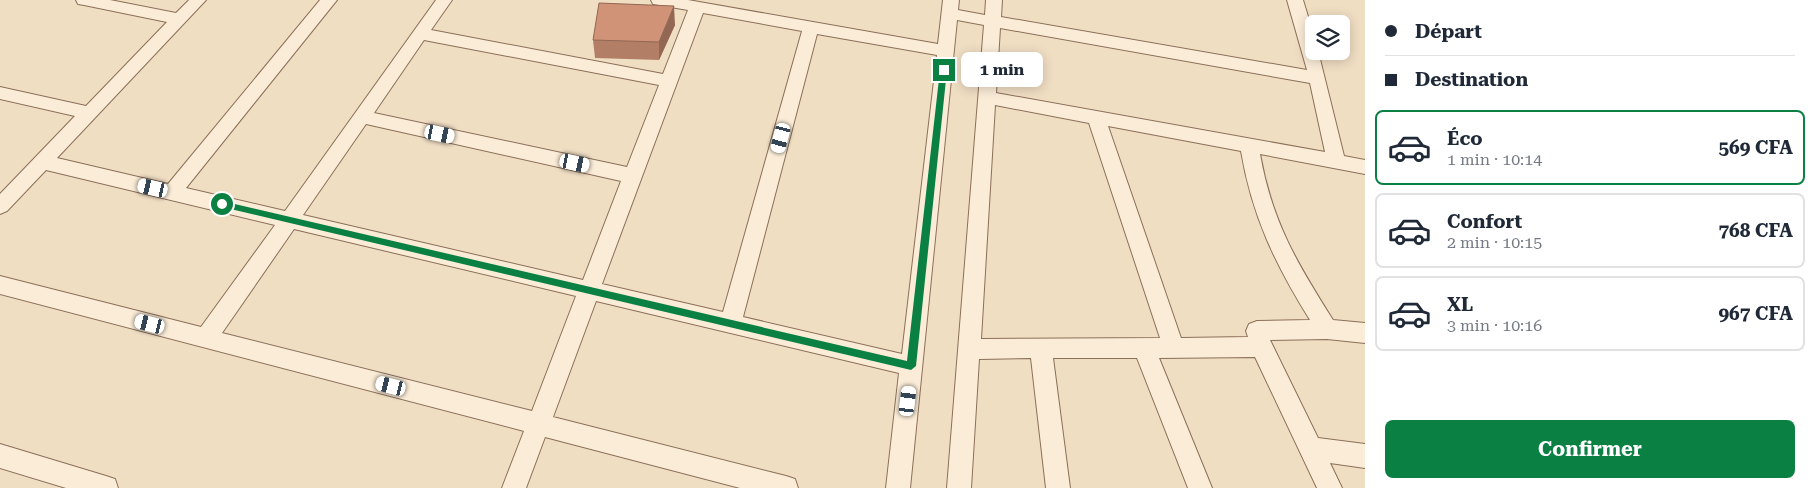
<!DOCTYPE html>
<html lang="fr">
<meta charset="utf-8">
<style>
:root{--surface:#fff;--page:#f6f6f7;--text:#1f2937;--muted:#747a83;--line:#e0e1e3;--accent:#0b8043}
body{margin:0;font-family:"Roboto Serif",serif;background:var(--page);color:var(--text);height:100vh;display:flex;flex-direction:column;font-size:19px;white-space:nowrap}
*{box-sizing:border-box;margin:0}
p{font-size:16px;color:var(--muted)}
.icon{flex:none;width:28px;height:28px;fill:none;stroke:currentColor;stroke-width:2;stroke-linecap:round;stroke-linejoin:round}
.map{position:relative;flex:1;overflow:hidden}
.panel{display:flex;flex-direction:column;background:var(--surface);width:450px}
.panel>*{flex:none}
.guide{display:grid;align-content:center;height:110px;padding:0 20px;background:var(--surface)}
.tools{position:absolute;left:1305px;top:15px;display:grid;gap:10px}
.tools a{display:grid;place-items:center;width:45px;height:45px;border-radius:8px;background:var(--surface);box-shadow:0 2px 12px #0003;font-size:25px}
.end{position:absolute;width:22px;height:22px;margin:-11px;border:6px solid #0b8043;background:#fff;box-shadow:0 0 0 2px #fff}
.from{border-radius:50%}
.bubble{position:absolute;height:35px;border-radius:8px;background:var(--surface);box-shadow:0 2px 12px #0003;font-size:16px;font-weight:700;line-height:35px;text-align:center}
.car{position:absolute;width:15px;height:30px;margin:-15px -8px;border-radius:6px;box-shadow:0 0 4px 1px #0007;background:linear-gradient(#fff 24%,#345 0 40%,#fff 0 76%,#345 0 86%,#fff 0)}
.guide b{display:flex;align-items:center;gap:18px;height:48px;font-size:19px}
.guide b+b{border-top:1px solid var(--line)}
.guide i{width:12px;height:12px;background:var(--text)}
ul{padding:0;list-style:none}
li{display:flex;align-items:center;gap:15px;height:75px;margin:0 10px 8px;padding:0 10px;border:2px solid var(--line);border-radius:8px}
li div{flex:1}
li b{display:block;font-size:19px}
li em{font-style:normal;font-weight:700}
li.current{border-color:var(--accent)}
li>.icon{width:45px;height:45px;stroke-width:1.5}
.cta{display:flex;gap:10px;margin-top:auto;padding:10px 20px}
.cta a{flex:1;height:58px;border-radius:8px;background:var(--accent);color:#fff;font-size:20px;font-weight:700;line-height:58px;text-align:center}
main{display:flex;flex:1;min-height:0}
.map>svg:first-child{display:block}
</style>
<main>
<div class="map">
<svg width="1365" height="488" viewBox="0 0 1365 488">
<rect width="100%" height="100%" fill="#f0dec3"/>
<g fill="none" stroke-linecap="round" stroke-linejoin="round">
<!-- street casing -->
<g stroke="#8b6f59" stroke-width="2">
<g id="street">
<path d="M 76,0 L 110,0 L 176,13 L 189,0 L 206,0 L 57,158 L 168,184 L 320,0 L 337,0 L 186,188 L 285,211 L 436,0 L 452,0 L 431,30 L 663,74 L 688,10 L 653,4 L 651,0 L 688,0 L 938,44 L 943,0 L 959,0 L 958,10 L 985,15 L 986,0 L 1002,0 L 1001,17 L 1307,70 L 1287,0 L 1303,0 L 1314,36 L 1314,51 L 1318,51 L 1344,156 L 1365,160 L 1365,174 L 1260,154 C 1272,222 1297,263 1333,320 L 1365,323 L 1365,343 L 1327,339 L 1270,340 L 1318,438 L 1365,444 L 1365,468 L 1330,463 L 1342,488 L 1317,488 L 1255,357 L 1159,358 L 1212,488 L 1188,488 L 1137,358 L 1053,358 L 1070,488 L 1046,488 L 1031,358 L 979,359 L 971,488 L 947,488 L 984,25 L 957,20 L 910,488 L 886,488 L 899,373 L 596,301 L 553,417 L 786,476 L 795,479 L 798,488 L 740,488 L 545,437 L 526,488 L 502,488 L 524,431 L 0,294 L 0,276 L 201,327 L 275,225 L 46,170 L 7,211 L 0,214 L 0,194 L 75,116 L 0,99 L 0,87 L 86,106 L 167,22 L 84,5 L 78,4 ZM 703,13 L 802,31 L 723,312 L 602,284 ZM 1000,28 L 1310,83 L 1325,152 L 996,93 ZM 817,34 L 937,55 L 902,354 L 743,317 ZM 424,40 L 659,85 L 627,167 L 374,113 ZM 995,105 L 1089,123 L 1160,338 L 981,339 ZM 366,124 L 621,181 L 583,280 L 303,215 ZM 1108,126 L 1241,151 C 1252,216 1275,264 1310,320 L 1257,321 L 1249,324 L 1246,331 L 1248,337 L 1181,338 ZM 294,229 L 576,296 L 532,411 L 222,333 Z"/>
<polygon points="0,444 106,476 115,479 118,488 66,488 0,468"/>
</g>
</g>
<!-- street -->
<use href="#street" fill="#faecd7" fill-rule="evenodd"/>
</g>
<!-- wall -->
<polygon fill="#b37e66" points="675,25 659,60 595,58 593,40"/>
<!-- shaded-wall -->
<polygon fill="#926753" points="674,6 675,25 659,60 659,42"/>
<!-- building -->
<polygon fill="#d09377" stroke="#926753" points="599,3 674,6 659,42 593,40"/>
<!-- route -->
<polygon fill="#0b8043" points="944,67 947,70 916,366 911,370 222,207 218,204 222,201 907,361 940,70"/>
</svg>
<div class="tools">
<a><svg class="icon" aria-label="layers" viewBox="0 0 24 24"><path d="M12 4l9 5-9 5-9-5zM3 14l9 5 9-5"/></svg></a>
</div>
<i class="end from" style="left:222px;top:204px"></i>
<i class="end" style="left:944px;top:70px"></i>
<div class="bubble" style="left:961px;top:52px;width:82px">1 min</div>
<i class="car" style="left:440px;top:134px;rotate:102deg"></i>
<i class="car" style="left:781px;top:138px;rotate:195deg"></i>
<i class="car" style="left:575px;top:163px;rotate:102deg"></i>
<i class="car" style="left:153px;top:188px;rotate:283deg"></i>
<i class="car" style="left:150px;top:324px;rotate:284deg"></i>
<i class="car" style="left:391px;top:386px;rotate:284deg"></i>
<i class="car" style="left:908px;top:401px;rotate:7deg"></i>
</div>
<section class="panel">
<div class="guide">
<b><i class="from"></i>Départ</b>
<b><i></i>Destination</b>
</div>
<ul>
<li class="current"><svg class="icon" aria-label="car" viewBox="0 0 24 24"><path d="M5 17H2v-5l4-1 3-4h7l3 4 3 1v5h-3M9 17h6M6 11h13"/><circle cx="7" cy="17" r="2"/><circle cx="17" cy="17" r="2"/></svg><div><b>Éco</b><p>1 min · 10:14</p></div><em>569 CFA</em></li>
<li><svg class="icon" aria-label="car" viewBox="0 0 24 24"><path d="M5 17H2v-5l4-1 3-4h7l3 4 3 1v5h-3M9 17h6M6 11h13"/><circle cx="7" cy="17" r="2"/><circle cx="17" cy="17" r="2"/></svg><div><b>Confort</b><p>2 min · 10:15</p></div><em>768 CFA</em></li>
<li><svg class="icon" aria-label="car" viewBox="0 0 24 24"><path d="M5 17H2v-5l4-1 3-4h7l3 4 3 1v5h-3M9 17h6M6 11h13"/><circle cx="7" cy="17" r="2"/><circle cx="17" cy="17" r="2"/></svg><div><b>XL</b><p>3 min · 10:16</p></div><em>967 CFA</em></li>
</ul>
<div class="cta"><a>Confirmer</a></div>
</section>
</main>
